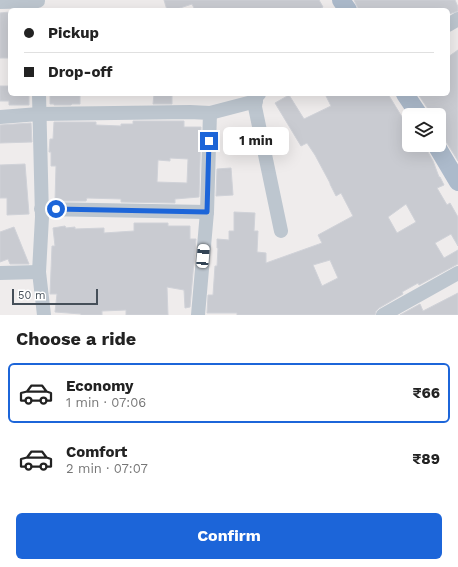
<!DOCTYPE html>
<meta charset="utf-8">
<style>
:root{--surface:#fff;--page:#f6f6f6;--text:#222;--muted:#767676;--line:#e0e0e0;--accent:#1c65d9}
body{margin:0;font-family:"Work Sans",sans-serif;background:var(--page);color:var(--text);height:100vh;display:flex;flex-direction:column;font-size:15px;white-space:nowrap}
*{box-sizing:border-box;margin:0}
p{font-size:13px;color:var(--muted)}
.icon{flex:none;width:22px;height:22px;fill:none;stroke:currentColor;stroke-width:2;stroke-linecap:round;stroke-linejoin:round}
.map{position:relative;height:315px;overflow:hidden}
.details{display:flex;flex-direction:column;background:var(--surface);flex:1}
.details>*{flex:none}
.top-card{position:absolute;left:8px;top:8px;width:442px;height:88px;border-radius:6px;box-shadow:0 4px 16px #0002;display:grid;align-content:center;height:88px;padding:0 16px;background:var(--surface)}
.controls{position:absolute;left:402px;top:108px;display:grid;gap:8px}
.controls a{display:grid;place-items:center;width:44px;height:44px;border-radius:6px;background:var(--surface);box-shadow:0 4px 16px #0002;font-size:20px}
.scale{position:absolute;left:12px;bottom:10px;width:86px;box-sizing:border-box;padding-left:4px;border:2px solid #454f59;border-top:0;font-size:11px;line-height:14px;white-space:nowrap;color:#454f59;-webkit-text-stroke:3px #fff;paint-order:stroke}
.end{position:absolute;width:18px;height:18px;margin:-9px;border:5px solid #1c65d9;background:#fff;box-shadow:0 0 0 2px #fff}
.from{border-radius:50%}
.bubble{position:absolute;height:28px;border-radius:6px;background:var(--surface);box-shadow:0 4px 16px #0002;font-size:13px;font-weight:700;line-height:28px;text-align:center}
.car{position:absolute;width:12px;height:24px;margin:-12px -6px;border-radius:5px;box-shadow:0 0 3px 1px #0007;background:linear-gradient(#fff 24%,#345 0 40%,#fff 0 76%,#345 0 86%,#fff 0)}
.top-card b{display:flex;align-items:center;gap:14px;height:38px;font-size:15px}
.top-card b+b{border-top:1px solid var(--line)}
.top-card i{width:10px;height:10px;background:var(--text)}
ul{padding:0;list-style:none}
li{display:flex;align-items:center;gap:12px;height:60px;margin:0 8px 6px;padding:0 8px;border:2px solid transparent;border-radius:6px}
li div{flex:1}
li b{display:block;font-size:15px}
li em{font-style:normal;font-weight:700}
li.active{border-color:var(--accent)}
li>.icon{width:36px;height:36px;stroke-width:1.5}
h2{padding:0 16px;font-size:18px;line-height:48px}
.action{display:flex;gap:8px;margin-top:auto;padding:8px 16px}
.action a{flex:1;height:46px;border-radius:6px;background:var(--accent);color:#fff;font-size:16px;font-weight:700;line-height:46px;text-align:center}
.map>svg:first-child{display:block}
</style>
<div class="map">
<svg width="458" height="315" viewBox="0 0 458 315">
<rect width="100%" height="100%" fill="#efecec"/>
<!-- building -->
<g fill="#c9cbd1" stroke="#d0d2d8" fill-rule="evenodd">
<polygon points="164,0 319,0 323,7 318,10 195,10 192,4 174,10 167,10"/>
<polygon points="354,0 455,0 458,7 458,11 449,14 448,10 359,10"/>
<polygon points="10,12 10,58 0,58 0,13"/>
<polygon points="458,50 458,161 445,140 439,135 439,115 429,115 428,109 418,94 448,94 448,57"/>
<polygon points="0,86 10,86 10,94 29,94 29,105 9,105 9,101 0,101"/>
<polygon points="50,94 80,94 80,104 72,104 71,105 54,105 54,104 50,104"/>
<polygon points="154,94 172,94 172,104 153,104"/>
<path d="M 325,94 L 388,94 L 402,117 L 406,114 L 409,119 L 409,145 L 424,145 L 433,161 L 439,177 L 440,177 L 444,185 L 437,188 L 447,205 L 450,203 L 458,217 L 458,246 L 451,234 L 435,243 L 444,258 L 458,250 L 458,264 L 454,266 L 419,285 L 418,283 L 402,292 L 403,294 L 379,308 L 376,311 L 375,315 L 237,315 L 237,313 L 207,313 L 208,295 L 213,295 L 215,266 L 217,266 L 218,248 L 217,248 L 217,239 L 229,240 L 229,231 L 234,231 L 234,212 L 255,213 L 254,231 L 258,231 L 257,252 L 266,253 L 266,263 L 322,243 L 318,235 L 353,216 L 341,193 L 336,196 L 330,184 L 330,183 L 315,155 L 307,143 L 301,146 L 275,103 L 289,95 L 304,119 L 331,106 ZM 406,204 L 416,222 L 397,233 L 388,217 ZM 330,260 L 338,278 L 322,286 L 313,265 Z"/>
<path d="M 133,121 L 184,121 L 184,127 L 201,127 L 199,197 L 175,199 L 175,203 L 121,202 L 121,199 L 87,198 L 86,201 L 55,201 L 56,166 L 51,166 L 51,152 L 49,152 L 50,139 L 53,139 L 54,122 L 96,122 L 96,125 L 121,126 L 121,124 L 133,124 ZM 170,158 L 188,159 L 187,183 L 157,182 L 158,160 L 170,161 Z"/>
<polygon points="31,123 32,142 0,143 0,125"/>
<polygon points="25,164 29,214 7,215 7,198 0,198 0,165"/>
<polygon points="231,168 233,195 216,196 217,169"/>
<polygon points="134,223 168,223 168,226 190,226 190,239 196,239 190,307 185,308 184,290 167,287 168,315 126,315 126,310 102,311 102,315 81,315 81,314 55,312 57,294 50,294 52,246 55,246 53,228 65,226 66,228 75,227 75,229 104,228 104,233 134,231"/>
<polygon points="14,227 29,264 10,264 8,259 0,262 0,232"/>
<polygon points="458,293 458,315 400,315 420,304 423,311"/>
</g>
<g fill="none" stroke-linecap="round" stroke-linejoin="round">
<!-- minor -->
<g stroke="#bdc6cf" stroke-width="14">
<polyline points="0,2 38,1"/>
<polyline points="448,25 458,19"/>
<polyline points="39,94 42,217 39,272 44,315"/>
<polyline points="259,94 256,97 255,107 281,231"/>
<polyline points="210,113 256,101"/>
<polyline points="0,117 39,114 190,112 210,113 207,212 198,315"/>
<polyline points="41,209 207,212"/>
<polyline points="0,273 39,272"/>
<polyline points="383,315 458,273"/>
</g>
<!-- major -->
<g stroke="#acbacb" stroke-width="18">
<polyline points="341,0 348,10"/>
<polyline points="405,94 419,115"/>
<polyline points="436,145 458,182"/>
</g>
</g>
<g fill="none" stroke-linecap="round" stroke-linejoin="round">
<!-- route -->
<polyline stroke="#1c65d9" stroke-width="5" points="56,209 207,212 209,141"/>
</g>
</svg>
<div class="controls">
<a><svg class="icon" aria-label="layers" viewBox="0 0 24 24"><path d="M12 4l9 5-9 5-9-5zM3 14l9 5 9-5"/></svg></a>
</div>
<div class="scale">50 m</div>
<i class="end from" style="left:56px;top:209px"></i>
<i class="end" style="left:209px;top:141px"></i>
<div class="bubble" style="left:223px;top:127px;width:66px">1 min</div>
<i class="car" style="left:203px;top:256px;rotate:5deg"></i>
<div class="top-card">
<b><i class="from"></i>Pickup</b>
<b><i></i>Drop-off</b>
</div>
</div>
<section class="details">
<h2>Choose a ride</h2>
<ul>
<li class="active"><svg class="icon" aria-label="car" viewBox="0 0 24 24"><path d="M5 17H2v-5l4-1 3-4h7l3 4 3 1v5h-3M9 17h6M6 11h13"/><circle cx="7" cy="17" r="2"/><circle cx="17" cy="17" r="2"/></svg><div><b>Economy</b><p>1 min · 07:06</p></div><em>₹66</em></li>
<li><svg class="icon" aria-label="car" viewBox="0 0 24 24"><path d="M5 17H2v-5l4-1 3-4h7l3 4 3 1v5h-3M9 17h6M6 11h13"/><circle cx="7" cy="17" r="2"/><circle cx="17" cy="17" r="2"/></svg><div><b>Comfort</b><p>2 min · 07:07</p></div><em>₹89</em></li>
</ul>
<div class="action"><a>Confirm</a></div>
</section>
